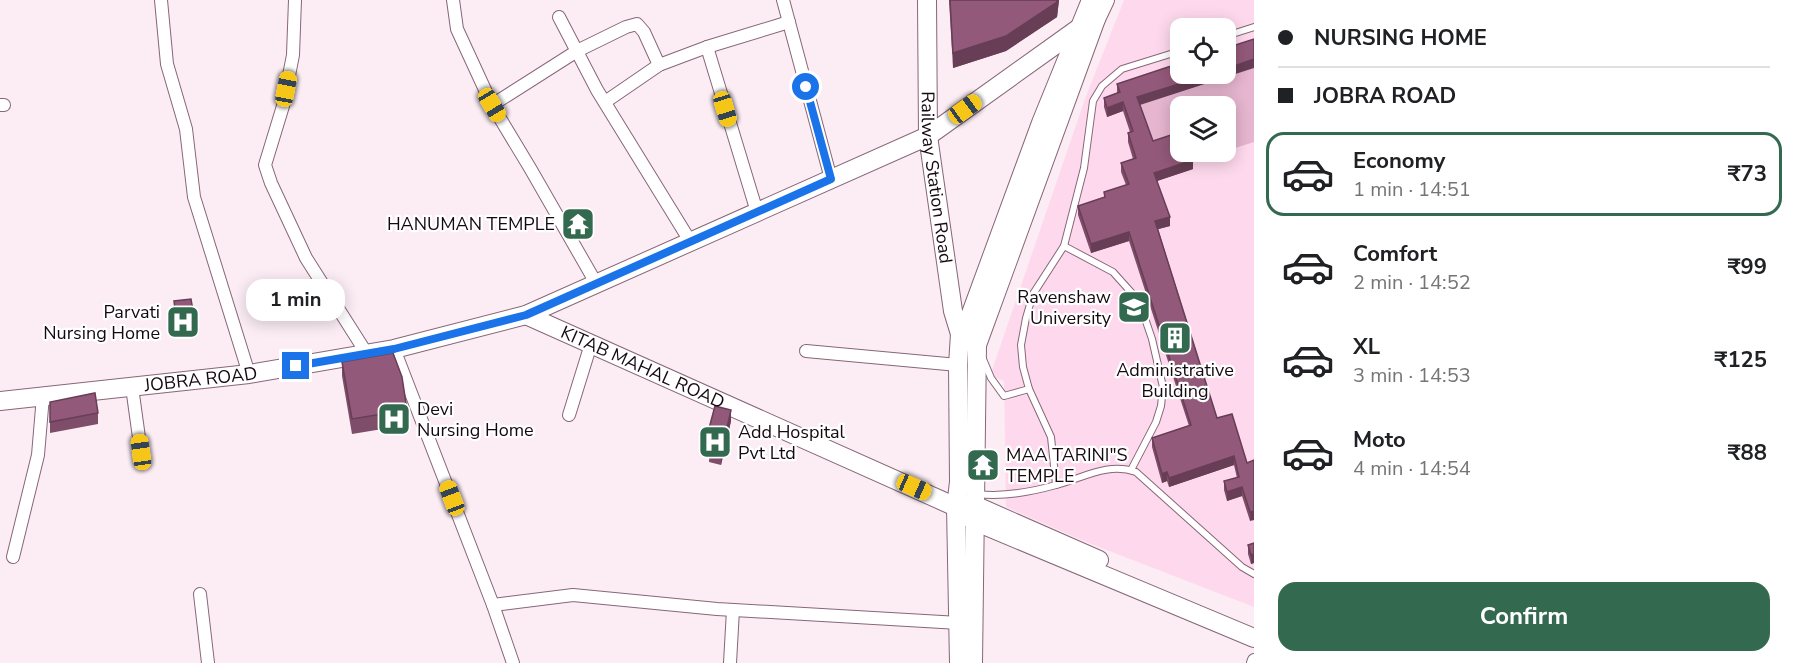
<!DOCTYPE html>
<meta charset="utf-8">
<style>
:root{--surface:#fff;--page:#f6f6f6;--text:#202124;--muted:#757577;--line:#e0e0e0;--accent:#33694f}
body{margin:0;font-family:"Nunito Sans",sans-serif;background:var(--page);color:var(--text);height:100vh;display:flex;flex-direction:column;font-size:22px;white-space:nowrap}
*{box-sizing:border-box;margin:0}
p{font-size:20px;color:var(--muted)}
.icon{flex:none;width:33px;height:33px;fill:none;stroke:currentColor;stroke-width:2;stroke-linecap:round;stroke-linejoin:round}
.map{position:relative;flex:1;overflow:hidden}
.sheet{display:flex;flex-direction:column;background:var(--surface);width:540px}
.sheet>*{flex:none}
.guide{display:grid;align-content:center;height:132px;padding:0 24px;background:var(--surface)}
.fabs{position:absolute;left:1170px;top:18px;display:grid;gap:12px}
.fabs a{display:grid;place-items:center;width:66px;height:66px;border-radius:12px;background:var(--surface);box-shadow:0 3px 15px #0003;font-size:30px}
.end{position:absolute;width:27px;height:27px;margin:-14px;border:8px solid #1a73e8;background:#fff;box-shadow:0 0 0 3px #fff}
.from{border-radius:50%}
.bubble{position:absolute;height:42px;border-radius:18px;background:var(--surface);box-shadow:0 3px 15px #0003;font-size:20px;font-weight:700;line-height:42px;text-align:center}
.car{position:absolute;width:18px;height:36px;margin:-18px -9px;border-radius:8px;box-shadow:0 0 4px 2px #0007;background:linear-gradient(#f5c518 24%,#345 0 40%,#f5c518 0 76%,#345 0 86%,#f5c518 0)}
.guide b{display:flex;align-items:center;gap:21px;height:57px;font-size:22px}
.guide b+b{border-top:2px solid var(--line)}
.guide i{width:15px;height:15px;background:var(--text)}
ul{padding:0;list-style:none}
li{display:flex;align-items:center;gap:18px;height:84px;margin:0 12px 9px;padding:0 12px;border:3px solid transparent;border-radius:18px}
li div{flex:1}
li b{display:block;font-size:22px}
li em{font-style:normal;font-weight:700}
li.selected{border-color:var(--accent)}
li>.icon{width:54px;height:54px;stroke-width:1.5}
.primary-button{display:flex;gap:12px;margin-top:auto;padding:12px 24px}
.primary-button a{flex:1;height:69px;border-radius:18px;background:var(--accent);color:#fff;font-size:24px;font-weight:700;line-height:69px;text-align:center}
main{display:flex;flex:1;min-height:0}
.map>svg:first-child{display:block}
</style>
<main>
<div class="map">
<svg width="1254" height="663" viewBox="0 0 1254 663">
<rect width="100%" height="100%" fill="#fcedf5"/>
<!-- built -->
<path fill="#fed9ed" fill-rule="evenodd" d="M 1124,0 L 1254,0 L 1254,607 L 1086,542 L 1006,507 L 1004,381 L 990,376 L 1086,96 ZM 1180,28 L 1226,28 L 1226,74 L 1180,74 ZM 1180,106 L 1226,106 L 1226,152 L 1180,152 Z"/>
<!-- green -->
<polygon fill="#e6b5cf" points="1254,68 1254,142 1226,151 1226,106 1180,106 1180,141 1153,150 1137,106"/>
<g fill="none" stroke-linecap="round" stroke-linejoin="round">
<!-- lane casing -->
<g stroke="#876678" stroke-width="8">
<g id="lane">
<polyline points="1226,36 1254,27"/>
<polyline points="1064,246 1113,272 1139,301 1152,339 1163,387 1161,406 1156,422 1131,470"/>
<polyline points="983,359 991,378 1004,396 1029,389"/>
<polyline points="1056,485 1051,437 1029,389 1023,367 1021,345 1026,318 1033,294 1064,246 1084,168 1093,101 1102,86 1122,69 1180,51"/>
<path d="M 978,494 C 1003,497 1031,492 1056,485 C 1083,478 1108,462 1136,472 L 1242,567 L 1254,574"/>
</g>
</g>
<!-- street casing -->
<g stroke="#876678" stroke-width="14">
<g id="street">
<polyline points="161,0 167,64 186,129 194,197 249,374"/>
<polyline points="295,0 293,55 283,106 265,165 271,183 306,258 367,354"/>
<polyline points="453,0 457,29 492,105 530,168 596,283"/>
<polyline points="783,0 831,179"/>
<polyline points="559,17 597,90 690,241"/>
<polyline points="707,47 757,212"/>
<polyline points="605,102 659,65 707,47 789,22"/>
<polyline points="0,105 4,105"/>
<polyline points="492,105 577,51 626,27 637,24 644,32 659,65"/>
<polyline points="394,349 493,605 513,663"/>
<polyline points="806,351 958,365"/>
<polyline points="132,387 141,452"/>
<polyline points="569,415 591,344"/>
<polyline points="13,557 38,455 43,396"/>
<polyline points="200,594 208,663"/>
<polyline points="493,605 573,595 717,609 959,623"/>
<polyline points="730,663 733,610"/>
<polyline points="1253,663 1254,660"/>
</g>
</g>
<!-- secondary casing -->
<g stroke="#876678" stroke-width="20">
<g id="secondary">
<path id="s1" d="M 927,0 L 928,136 L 953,311 L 960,334 L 968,339"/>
<path id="s2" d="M 526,315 L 956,507 L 974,521 L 1254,638"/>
<path id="s3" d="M 0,401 L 249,374 L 394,349 L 526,315 L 928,136 L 1079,28 L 1096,19"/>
<polyline points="964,506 974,505 1099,560"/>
<polyline points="959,663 956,507 959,482 958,365 960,334 966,327 1041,123 1091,0"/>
<polyline points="973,663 977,345 1096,19 1105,0"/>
</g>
</g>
<!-- lane -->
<use href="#lane" stroke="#fff" stroke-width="6"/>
<!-- street -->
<use href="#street" stroke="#fff" stroke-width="12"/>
<!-- secondary -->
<use href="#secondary" stroke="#fff" stroke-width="18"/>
</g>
<!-- wall -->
<g fill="#7e4d69">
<polygon points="949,0 1059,0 1057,17 1006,51 953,68"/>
<polygon points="1117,84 1140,105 1153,141 1193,169 1157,181 1170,226 1158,229 1217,418 1247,463 1254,460 1250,521 1242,496 1227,501 1224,490 1224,481 1237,478 1234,465 1169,487 1167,481 1162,483 1152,447 1152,438 1189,426 1129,241 1091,253 1078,215 1078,206 1104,198 1104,192 1126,185 1121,172 1121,163 1133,159 1128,142 1128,133 1130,132 1123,111 1107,117 1104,107 1104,98 1117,93"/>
<polygon points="174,301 195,323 195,331 177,333 174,309"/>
<polygon points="342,362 407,410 407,425 352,434 342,376"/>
<polygon points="50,402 98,413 98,424 50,433"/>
<polygon points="731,421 721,465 709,462 710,448 707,447 707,436"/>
<polygon points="1254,543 1254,563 1251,564 1248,554 1248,545"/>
</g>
<!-- shaded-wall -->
<g fill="#673e55">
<polygon points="1057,0 1059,0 1057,17 1006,51 953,68 953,53"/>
<polygon points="1254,59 1254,68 1137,106 1137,97 1211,74 1226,74 1226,69"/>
<polygon points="1123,102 1123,111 1107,117 1107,108"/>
<polygon points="1193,160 1193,169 1154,182 1154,173"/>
<polygon points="1170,217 1170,226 1155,230 1155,221"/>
<polygon points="1129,232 1129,241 1091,253 1091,244"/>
<polygon points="731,410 731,421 721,465 721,454"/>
<polygon points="1234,456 1234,465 1169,487 1169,478"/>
<polygon points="1167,472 1167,481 1162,483 1162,474"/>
<polygon points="1242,487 1242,496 1227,501 1227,492"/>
<polygon points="1254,511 1254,520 1250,521 1250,512"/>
<polygon points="1254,554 1254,563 1251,564 1251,555"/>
</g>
<!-- building -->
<g fill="#93597a" stroke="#673e55" stroke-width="1.5">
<polygon points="950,0 1057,0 1057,2 1006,36 953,53"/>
<polygon points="1254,39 1254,59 1226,69 1226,48"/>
<polygon points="1180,63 1180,74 1211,74 1137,97 1153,141 1180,132 1180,152 1190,152 1193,160 1154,173 1170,217 1155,221 1217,418 1232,414 1247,463 1254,460 1254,511 1250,512 1242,487 1227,492 1224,481 1239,477 1234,456 1169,478 1167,472 1162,474 1152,438 1191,425 1129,232 1091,244 1078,206 1105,197 1104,192 1129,184 1121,163 1136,158 1128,133 1133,131 1123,102 1107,108 1104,98 1120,92 1117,84"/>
<polygon points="191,299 195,323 177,326 174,301"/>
<polygon points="393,353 402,377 407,410 352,419 342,362"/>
<polygon points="95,393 98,413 50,422 50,402"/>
<polygon points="715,406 731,410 721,454 709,451 712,437 707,436"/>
<polygon points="1254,543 1254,554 1251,555 1248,545"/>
</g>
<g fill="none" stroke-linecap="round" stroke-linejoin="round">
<!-- route -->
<polyline stroke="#1a73e8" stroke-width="8" points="296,366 394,349 526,315 831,179 806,87"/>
</g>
<!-- icons -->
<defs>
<g id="temple-square" transform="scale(1.725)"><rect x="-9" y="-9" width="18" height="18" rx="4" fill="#33694f" stroke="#fff"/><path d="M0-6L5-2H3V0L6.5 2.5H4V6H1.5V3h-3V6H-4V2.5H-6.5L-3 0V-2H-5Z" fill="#fff"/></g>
<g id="university-square" transform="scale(1.725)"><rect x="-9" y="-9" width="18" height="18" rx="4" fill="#33694f" stroke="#fff"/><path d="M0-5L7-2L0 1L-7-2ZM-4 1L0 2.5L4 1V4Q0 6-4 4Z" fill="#fff"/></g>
<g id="hospital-square" transform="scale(1.725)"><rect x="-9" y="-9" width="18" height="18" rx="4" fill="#33694f" stroke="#fff"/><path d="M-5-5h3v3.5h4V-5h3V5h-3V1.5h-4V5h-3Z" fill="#fff"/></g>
<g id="building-square" transform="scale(1.725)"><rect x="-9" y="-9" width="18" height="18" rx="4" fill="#33694f" stroke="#fff"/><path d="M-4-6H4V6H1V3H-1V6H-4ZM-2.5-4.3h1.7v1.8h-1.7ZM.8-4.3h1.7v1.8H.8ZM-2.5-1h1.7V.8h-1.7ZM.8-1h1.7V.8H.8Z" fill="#fff"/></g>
</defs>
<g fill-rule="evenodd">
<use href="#temple-square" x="578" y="224"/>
<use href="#university-square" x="1134" y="307"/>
<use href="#hospital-square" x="183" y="322"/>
<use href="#building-square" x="1175" y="338"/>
<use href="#hospital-square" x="394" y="419"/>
<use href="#hospital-square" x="715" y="442"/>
<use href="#temple-square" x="983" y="465"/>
</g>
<g text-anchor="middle" stroke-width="4.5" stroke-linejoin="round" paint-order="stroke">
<!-- street labels -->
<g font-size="18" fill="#150910" stroke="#fff">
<text dy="6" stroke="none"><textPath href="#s1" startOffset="178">Railway Station Road</textPath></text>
<text dy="6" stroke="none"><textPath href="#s2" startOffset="128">KITAB MAHAL ROAD</textPath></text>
<text dy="6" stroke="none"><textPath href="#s3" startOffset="202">JOBRA ROAD</textPath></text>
</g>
<!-- poi labels -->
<g font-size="18" fill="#150910" stroke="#fff" text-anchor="end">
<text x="555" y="230">HANUMAN TEMPLE</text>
<text x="1111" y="303">Ravenshaw<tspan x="1111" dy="21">University</tspan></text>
<text x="160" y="318">Parvati<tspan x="160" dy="21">Nursing Home</tspan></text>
<text x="1175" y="376" text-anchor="middle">Administrative<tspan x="1175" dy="21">Building</tspan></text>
<text x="417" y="415" text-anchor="start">Devi<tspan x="417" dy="21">Nursing Home</tspan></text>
<text x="738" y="438" text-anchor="start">Add Hospital<tspan x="738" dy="21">Pvt Ltd</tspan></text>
<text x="1006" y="461" text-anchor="start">MAA TARINI"S<tspan x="1006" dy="21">TEMPLE</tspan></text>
</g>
</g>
</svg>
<div class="fabs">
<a><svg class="icon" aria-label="locate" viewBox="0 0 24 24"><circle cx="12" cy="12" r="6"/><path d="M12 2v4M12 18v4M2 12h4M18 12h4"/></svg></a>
<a><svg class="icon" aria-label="layers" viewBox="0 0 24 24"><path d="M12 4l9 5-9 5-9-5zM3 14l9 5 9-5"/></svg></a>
</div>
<i class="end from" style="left:806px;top:87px"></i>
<i class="end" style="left:296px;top:366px"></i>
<div class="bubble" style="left:246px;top:279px;width:99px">1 min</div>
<i class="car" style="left:286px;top:89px;rotate:11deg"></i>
<i class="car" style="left:492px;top:105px;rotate:149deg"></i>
<i class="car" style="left:725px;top:109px;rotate:163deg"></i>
<i class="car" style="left:965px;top:109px;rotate:54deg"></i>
<i class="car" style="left:141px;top:452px;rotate:352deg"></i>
<i class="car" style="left:914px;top:487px;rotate:114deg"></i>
<i class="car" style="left:452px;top:498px;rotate:339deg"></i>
</div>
<section class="sheet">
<div class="guide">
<b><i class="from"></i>NURSING HOME</b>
<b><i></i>JOBRA ROAD</b>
</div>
<ul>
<li class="selected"><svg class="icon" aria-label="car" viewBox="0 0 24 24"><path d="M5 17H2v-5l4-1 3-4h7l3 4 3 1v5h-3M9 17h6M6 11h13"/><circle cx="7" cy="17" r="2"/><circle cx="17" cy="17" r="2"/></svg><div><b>Economy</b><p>1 min · 14:51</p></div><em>₹73</em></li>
<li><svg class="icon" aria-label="car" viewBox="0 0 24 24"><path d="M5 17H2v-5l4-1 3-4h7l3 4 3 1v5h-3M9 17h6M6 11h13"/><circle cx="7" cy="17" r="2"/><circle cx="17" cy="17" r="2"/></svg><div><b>Comfort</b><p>2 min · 14:52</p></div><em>₹99</em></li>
<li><svg class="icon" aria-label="car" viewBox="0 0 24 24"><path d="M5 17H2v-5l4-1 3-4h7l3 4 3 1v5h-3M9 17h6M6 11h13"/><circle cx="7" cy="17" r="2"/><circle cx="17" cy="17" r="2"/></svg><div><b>XL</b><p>3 min · 14:53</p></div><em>₹125</em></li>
<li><svg class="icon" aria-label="car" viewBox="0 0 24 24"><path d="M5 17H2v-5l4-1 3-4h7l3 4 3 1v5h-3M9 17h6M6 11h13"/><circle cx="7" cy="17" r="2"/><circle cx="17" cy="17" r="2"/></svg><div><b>Moto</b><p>4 min · 14:54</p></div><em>₹88</em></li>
</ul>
<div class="primary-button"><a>Confirm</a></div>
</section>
</main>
